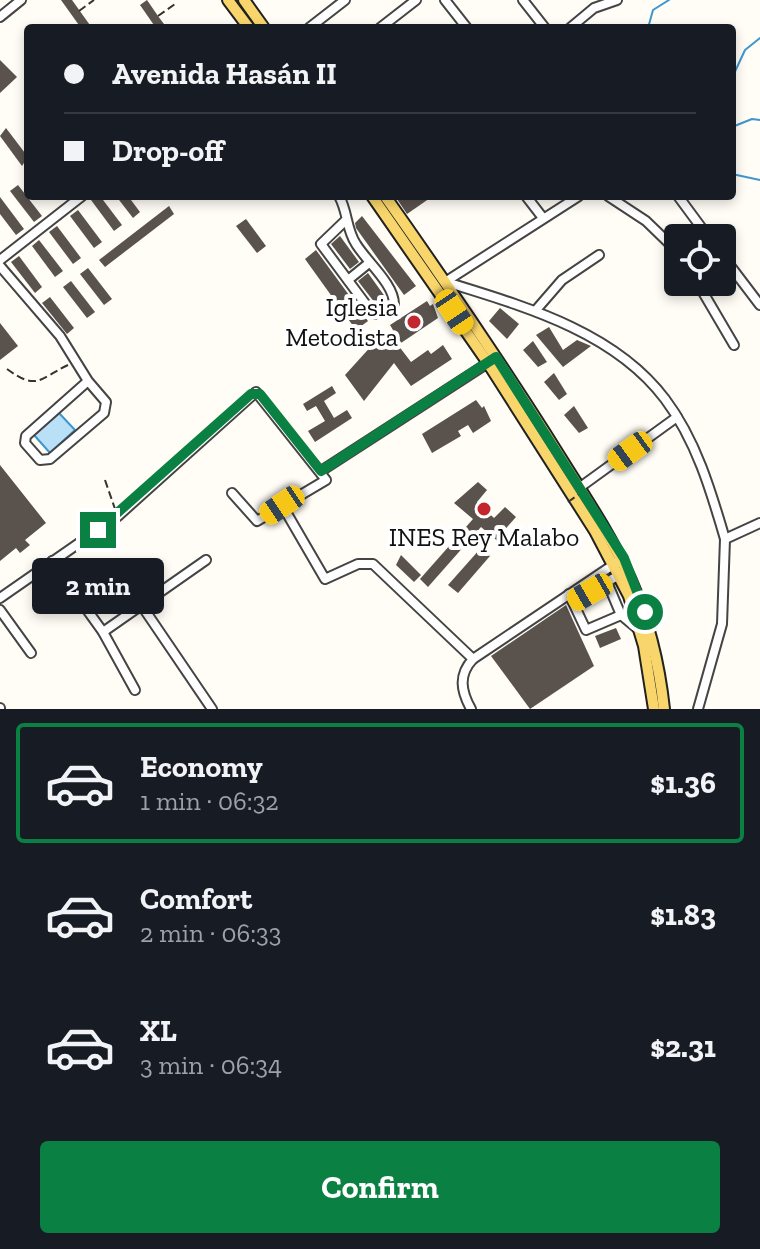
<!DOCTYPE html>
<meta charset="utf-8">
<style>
:root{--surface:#171b24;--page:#20242c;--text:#f1f3f6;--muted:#9ea1a6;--line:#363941;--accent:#0b8043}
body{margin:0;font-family:"Zilla Slab",serif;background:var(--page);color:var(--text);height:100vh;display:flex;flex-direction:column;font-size:30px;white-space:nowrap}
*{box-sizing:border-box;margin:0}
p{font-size:26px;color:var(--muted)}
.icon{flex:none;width:44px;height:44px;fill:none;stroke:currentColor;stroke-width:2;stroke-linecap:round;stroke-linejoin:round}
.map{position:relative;height:709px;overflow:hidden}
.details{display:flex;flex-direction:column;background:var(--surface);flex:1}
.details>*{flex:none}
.guide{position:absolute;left:24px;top:24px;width:712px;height:176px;border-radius:8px;box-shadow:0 4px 12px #0003;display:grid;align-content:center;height:176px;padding:0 40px;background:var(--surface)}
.controls{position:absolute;left:664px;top:224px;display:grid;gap:16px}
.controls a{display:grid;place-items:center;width:72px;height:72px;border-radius:8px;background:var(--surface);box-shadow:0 4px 12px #0003;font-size:40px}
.end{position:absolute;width:36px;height:36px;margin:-18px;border:10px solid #0b8043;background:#fff;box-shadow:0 0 0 4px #fff}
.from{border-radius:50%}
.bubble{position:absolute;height:56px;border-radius:8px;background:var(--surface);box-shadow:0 4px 12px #0003;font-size:26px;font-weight:800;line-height:56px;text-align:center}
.car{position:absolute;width:24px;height:48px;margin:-24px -12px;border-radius:10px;box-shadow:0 0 6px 2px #0007;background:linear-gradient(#f5c518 24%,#345 0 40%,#f5c518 0 76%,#345 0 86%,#f5c518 0)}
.guide b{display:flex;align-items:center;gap:28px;height:76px;font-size:30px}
.guide b+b{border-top:2px solid var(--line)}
.guide i{width:20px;height:20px;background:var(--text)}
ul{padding:14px 0 0;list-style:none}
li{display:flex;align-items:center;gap:24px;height:120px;margin:0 16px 12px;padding:0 24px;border:4px solid transparent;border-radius:8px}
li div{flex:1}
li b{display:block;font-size:30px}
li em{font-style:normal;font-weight:800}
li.selected{border-color:var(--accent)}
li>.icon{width:72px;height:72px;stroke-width:1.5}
.cta{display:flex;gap:16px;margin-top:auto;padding:16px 40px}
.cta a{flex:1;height:92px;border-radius:8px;background:var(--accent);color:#fff;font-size:32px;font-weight:800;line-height:92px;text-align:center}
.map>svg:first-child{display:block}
</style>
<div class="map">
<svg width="760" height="709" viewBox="0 0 760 709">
<rect width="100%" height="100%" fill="#fffdf5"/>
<!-- water -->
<polygon fill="#b9e0f7" stroke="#3f96cf" stroke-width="2" points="59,413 75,430 50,453 34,435"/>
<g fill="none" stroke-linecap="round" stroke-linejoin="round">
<!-- stream -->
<g stroke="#3f96cf" stroke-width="2">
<polyline points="648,28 653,10 669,0"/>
<polyline points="732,78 745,50 760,38"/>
<polyline points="732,127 752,119 760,120"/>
<polyline points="732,174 760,180"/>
</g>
</g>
<!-- building -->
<g fill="#5a524d">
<polygon points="61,0 72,0 92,28 81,28"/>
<polygon points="147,0 158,16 167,28 156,28 140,5"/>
<polygon points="0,60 17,77 0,93"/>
<polygon points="6,128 28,157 22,166 0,136"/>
<polygon points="18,185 42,216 34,222 10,191"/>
<polygon points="96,196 100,196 122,225 114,231 91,200"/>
<polygon points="116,196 128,196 140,212 133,218"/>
<polygon points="395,196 433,196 407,214"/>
<polygon points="0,197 24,229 16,235 0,214"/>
<polygon points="169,206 174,214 105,267 99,260"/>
<polygon points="78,210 102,242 94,248 70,216"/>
<polygon points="362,216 416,286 404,295 356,228 355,223"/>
<polygon points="246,219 266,246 257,253 236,226"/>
<polygon points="57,226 81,258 73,264 49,232"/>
<polygon points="340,236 359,262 350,269 331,244"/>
<polygon points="39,240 63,271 55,277 32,246"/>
<polygon points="316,250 368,321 356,330 305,259"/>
<polygon points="19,256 42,287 35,293 11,262"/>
<polygon points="88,268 112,299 104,305 80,274"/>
<polygon points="368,273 386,298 382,306 378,307 358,281"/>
<polygon points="71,281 95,312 87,318 63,287"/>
<polygon points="50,297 74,328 67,334 42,303"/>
<polygon points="427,301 430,306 433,304 438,318 398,345 411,362 428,350 431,354 443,345 452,359 411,386 394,363 364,401 345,375 374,343 393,330 390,325"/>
<polygon points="500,308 519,324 507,339 489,321"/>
<polygon points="0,323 18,346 0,360"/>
<polygon points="549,327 563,350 577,340 591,346 563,367 536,335"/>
<polygon points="533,341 547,362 538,367 523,350"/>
<polygon points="554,373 567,394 559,400 544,382"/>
<polygon points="332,386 336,393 324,401 334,418 347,410 352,418 315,442 308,431 325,421 316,406 307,411 303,404"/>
<polygon points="476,400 482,408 484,406 491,421 473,433 468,425 458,431 461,436 432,453 422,434"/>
<polygon points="574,406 588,428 579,433 564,415"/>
<polygon points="0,465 46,523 25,540 30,545 20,553 16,548 0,561"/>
<polygon points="478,482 487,490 477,502 494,518 505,507 516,517 501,534 504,538 500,543 481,527 428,587 420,579 473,519 454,503"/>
<polygon points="480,549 490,556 458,593 448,585"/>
<polygon points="401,555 421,575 414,582 396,565"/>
<polygon points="566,605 594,666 530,709 491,656"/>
<polygon points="616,628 621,639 600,648 595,636"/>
</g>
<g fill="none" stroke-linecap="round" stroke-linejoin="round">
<!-- minor casing -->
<g stroke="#444" stroke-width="12">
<g id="minor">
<polyline points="445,0 467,28"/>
<polyline points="523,0 545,28"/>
<polyline points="0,17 21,0"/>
<polyline points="309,28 345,0"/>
<polyline points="380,28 416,0"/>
<polyline points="570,28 594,8 617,0"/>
<path d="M 339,196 C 348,212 346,229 356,244 C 367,262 394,284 394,304 L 385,313 L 373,314 L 321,244 L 346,220"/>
<polyline points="526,196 543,218"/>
<polyline points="608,196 646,221 678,252"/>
<polyline points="678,196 709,238"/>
<polyline points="722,255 760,305"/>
<polyline points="0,260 82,196"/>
<polyline points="0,266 60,336 88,381 106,402 104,413 50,459 40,460 25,443 26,436 88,381"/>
<polyline points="348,280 369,263"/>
<polyline points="445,282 579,196"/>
<path d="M 446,282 C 523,306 614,331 665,399 C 696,440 711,491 725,539"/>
<polyline points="697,282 734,345"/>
<polyline points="536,310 562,280 599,255"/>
<polyline points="321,471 491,361"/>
<polyline points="579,488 677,417"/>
<polyline points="282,505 325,579 358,564 373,564 473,659"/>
<polyline points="52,561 103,632 135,690"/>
<polyline points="607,582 621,615 639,630"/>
<polyline points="569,594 586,630 621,615"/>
<polyline points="0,598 118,516 256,392 326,480 257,521 232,493"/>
<polyline points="573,602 619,575"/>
<polyline points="142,606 212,709"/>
<polyline points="0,610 31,653"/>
<polyline points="103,632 206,560"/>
<polyline points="0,708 0,709"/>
<path d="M 471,709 C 461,691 458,675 473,659 L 616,563"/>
<polyline points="698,709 722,624 725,539 760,523"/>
</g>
</g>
<!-- major casing -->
<g stroke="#222" stroke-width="14">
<g id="major">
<polyline points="228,0 249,28"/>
<polyline points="244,0 264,28"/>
<polyline points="372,196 488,363 595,531 629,596 644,646 654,709"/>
<path d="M 385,196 C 440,274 494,353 545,433 C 607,533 651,588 664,709"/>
</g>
</g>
<!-- path -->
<g stroke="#333" stroke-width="2" stroke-dasharray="8 4" stroke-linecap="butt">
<polyline points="79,11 94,0"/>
<polyline points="158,16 175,4"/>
<path d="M 7,369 C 37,391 39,379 68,365"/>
<polyline points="105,480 115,509"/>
</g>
<!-- minor -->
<use href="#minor" stroke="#fff" stroke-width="8"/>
<!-- major -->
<use href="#major" stroke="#f9d66b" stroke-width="10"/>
<!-- path-bridge -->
<polyline stroke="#333" stroke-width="2" stroke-dasharray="8 4" stroke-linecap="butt" points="568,502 585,490"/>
</g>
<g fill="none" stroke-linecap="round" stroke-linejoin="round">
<!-- route -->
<polyline stroke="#0b8043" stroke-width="10" points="98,530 251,394 260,394 321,471 496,357 624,558 645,612"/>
</g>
<!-- markers -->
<g fill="#c4262e" stroke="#fff" stroke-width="3">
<circle cx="414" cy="322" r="8"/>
<circle cx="484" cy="509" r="8"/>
</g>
<g text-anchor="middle" stroke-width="8" stroke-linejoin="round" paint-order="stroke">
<!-- poi labels -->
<g font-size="26" fill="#111" stroke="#fff" text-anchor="end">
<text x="398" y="316">Iglesia<tspan x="398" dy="30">Metodista</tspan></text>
<text x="484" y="546" text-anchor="middle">INES Rey Malabo</text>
</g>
</g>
</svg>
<div class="controls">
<a><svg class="icon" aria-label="locate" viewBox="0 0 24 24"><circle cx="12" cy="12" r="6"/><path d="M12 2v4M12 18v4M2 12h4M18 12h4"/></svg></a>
</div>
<i class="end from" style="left:645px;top:612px"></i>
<i class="end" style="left:98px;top:530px"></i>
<div class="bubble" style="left:32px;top:558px;width:132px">2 min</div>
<i class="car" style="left:454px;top:312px;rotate:146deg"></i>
<i class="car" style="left:630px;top:451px;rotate:234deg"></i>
<i class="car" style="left:282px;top:505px;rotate:236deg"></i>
<i class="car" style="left:590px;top:592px;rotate:240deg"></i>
<div class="guide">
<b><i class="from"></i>Avenida Hasán II</b>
<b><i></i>Drop-off</b>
</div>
</div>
<section class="details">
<ul>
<li class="selected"><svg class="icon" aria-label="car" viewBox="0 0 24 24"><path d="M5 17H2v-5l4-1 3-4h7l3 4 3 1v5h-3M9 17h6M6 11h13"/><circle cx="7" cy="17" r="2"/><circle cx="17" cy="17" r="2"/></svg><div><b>Economy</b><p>1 min · 06:32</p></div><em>$1.36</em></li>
<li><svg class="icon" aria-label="car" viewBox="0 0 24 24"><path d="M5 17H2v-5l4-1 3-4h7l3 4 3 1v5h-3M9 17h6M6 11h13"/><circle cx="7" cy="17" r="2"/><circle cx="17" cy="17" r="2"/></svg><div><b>Comfort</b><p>2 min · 06:33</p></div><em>$1.83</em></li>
<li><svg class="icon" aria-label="car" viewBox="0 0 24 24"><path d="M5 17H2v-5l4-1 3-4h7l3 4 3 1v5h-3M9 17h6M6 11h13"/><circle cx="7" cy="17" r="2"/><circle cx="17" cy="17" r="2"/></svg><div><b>XL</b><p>3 min · 06:34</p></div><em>$2.31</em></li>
</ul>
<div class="cta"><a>Confirm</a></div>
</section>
